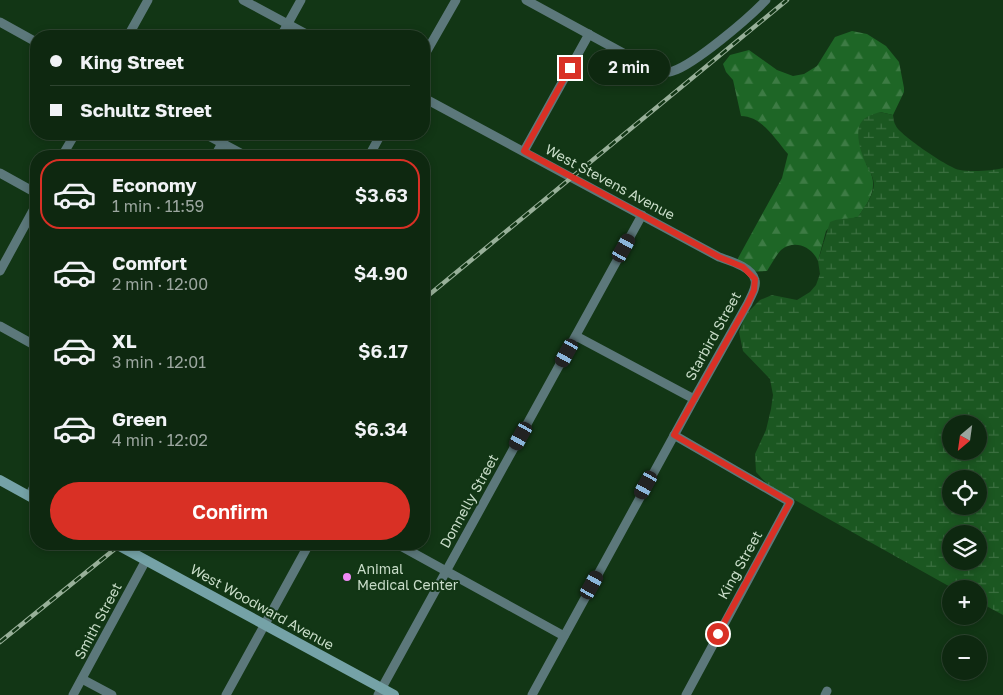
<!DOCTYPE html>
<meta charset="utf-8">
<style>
:root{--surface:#0e2810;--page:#1c341e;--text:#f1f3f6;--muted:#9ba69f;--line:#2e4430;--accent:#d93025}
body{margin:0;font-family:"Golos Text",sans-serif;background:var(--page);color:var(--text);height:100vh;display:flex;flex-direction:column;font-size:19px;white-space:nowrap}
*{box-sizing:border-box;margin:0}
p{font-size:16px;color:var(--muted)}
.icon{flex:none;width:28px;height:28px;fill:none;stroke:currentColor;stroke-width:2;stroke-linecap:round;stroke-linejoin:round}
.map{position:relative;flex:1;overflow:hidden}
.sheet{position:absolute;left:30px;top:150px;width:400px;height:400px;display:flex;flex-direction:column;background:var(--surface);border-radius:20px;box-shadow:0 2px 8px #0003,0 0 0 1px var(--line)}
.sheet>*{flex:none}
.guide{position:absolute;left:30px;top:30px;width:400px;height:110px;border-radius:20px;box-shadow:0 2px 8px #0003,0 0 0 1px var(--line);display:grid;align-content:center;height:110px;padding:0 20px;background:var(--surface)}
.needle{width:32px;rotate:209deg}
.tools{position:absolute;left:942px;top:415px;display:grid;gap:10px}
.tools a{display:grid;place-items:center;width:45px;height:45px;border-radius:50%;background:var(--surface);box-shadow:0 2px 8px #0003,0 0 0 1px var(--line);font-size:25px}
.end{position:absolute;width:22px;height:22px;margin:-11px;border:6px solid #d93025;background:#fff;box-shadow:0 0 0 2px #fff}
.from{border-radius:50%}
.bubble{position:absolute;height:35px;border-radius:18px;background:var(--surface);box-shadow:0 2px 8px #0003,0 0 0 1px var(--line);font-size:16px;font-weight:600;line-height:35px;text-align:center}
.car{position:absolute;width:15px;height:30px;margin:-15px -8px;border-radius:6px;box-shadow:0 0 4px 1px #0007;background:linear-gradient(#222 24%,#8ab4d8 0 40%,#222 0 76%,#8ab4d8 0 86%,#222 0)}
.guide b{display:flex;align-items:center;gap:18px;height:48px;font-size:19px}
.guide b+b{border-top:1px solid var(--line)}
.guide i{width:12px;height:12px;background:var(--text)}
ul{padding:9px 0 0;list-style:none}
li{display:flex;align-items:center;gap:15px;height:70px;margin:0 10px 8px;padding:0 10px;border:2px solid transparent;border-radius:20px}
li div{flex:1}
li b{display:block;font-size:19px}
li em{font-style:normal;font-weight:600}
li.on{border-color:var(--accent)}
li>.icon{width:45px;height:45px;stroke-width:1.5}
.button{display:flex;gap:10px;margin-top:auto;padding:10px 20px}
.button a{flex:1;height:58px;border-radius:30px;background:var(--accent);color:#fff;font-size:20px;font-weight:600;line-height:58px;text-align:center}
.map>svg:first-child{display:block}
</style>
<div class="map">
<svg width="1003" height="695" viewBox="0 0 1003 695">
<defs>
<pattern id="forest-firs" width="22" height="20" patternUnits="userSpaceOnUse" patternTransform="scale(1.25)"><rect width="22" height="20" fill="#1e6626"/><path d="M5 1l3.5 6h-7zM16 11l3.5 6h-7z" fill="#3d7b44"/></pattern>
<pattern id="wetland-marsh" width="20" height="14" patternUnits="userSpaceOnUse" patternTransform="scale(1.25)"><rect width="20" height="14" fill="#1b5721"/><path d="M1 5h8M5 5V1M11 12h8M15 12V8" fill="none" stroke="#3b6f40"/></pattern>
</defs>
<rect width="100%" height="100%" fill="#123615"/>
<!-- forest -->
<path fill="url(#forest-firs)" d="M 852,31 L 867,34 L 886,46 L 899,62 L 904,88 L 904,92 L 893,115 L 880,112 L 866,164 C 880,185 871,199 858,217 L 844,220 L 836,220 L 826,231 L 818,261 C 812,247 795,239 781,250 C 776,255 771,265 767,271 L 748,272 L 737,260 L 782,178 L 788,154 C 776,140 762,116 741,116 L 733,80 L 726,72 L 723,64 L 730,55 L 749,50 L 777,70 L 793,76 L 804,74 L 817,66 L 835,37 Z"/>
<!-- wetland -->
<path fill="url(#wetland-marsh)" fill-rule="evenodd" d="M 880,112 L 893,115 C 893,118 894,123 896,126 C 900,135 950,169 960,170 C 971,172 993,171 1003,168 L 1003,615 L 979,602 L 979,589 L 954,589 L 768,485 L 756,472 L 755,454 L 766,430 L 771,409 L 773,395 L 770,379 L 743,351 L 739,332 L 746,314 L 760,300 L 772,295 L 797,300 L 810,292 L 816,285 L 820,274 L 818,261 L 830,222 C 838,218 849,219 858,217 C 863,209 871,199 873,190 C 876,179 870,173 866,164 C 861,153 853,130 863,120 C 867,116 874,114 880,112 ZM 951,424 L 979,424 L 979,451 L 951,451 ZM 951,479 L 979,479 L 979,506 L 951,506 ZM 951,534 L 979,534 L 979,561 L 951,561 Z"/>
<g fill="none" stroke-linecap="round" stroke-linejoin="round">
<!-- street -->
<g stroke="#5c787b" stroke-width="9">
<polyline points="243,0 310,36"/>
<path d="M 526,0 L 658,72 C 663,72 668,73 673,71 C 695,64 749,18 766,0"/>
<polyline points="0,22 36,42"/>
<polyline points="128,36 148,0"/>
<polyline points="281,36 301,0"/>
<polyline points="424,56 456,0"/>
<path d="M 424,98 L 719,257 C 730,261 752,267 755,280 C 757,287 751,296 748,303 L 694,399 L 532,695"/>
<polyline points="205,134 246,156"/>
<polyline points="524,151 589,34"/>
<polyline points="62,156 75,134"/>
<polyline points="215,156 227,134"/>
<polyline points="369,156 381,134"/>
<polyline points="0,173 36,193"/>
<polyline points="0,271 36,205"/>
<polyline points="0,326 36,346"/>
<polyline points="576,336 694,399"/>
<polyline points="674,435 790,502 686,695"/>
<polyline points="29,496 36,483"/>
<polyline points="397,544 564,636"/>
<polyline points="82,679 112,695"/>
<polyline points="73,695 146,560"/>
<polyline points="226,695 309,544"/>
<polyline points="378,695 642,215"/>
<polyline points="825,695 827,691"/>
</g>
<!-- secondary -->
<g stroke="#75a2a7" stroke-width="10">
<polyline points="0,480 36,500"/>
<polyline points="116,544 394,695"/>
</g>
<!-- rail casing -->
<g stroke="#98b099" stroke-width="4.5">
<g id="rail">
<polyline points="424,299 787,0"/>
<polyline points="0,642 121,544"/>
</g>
</g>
<!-- rail -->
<use href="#rail" stroke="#123615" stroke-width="2.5" stroke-dasharray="8" stroke-linecap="butt"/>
</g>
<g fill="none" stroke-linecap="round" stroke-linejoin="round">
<!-- route -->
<polyline stroke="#d93025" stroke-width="6" points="570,68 524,151 719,257 743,267 755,279 754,290 748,303 674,435 790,502 718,634"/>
</g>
<!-- markers -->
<circle fill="#f08bf6" stroke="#123615" stroke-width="2" cx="347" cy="577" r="5"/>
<g text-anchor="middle" stroke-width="4" stroke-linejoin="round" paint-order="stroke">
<!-- street labels -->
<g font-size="14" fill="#c8dcc8" stroke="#123615">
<text transform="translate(610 182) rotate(28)" y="5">West Stevens Avenue</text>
<text transform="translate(713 336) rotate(-61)" y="5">Starbird Street</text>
<text transform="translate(469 501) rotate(-61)" y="5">Donnelly Street</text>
<text transform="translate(740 565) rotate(-61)" y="5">King Street</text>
<text transform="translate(262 607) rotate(29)" y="5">West Woodward Avenue</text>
<text transform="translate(98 621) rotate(-62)" y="5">Smith Street</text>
</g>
<!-- poi labels -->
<g font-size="14" fill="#c8dcc8" stroke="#123615" text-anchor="start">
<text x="357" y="574">Animal<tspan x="357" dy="16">Medical Center</tspan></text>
</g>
</g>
</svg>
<div class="tools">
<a><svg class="needle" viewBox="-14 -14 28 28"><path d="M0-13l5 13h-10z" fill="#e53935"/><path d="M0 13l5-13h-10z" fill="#9ba69f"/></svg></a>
<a><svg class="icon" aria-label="locate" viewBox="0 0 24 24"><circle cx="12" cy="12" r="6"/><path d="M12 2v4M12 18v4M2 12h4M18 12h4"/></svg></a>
<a><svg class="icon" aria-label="layers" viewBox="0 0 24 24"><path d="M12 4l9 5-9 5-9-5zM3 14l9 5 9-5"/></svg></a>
<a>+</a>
<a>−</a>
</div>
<i class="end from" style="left:718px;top:634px"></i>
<i class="end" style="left:570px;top:68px"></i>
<div class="bubble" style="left:588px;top:50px;width:82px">2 min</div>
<i class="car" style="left:624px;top:248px;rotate:29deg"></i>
<i class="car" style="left:567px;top:353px;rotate:209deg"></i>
<i class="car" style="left:521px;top:436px;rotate:209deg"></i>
<i class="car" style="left:646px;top:485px;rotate:209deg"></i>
<i class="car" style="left:592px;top:585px;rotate:29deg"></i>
<div class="guide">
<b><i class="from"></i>King Street</b>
<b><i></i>Schultz Street</b>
</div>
<section class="sheet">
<ul>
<li class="on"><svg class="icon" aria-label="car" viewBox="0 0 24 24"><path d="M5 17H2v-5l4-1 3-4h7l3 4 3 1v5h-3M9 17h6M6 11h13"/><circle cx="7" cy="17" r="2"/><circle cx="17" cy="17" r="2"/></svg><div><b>Economy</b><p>1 min · 11:59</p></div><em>$3.63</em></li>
<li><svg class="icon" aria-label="car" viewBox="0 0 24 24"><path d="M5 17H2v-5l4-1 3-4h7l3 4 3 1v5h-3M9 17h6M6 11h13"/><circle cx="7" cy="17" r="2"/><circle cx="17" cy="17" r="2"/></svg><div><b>Comfort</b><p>2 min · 12:00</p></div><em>$4.90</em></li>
<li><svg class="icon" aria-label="car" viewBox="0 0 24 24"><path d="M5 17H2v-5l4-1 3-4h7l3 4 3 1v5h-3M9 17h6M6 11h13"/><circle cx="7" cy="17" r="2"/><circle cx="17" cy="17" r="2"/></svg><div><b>XL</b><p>3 min · 12:01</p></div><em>$6.17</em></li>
<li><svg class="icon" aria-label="car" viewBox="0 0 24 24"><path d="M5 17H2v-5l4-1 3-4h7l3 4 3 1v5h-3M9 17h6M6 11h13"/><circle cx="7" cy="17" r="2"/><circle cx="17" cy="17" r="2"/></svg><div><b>Green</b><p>4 min · 12:02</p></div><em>$6.34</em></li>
</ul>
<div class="button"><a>Confirm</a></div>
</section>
</div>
